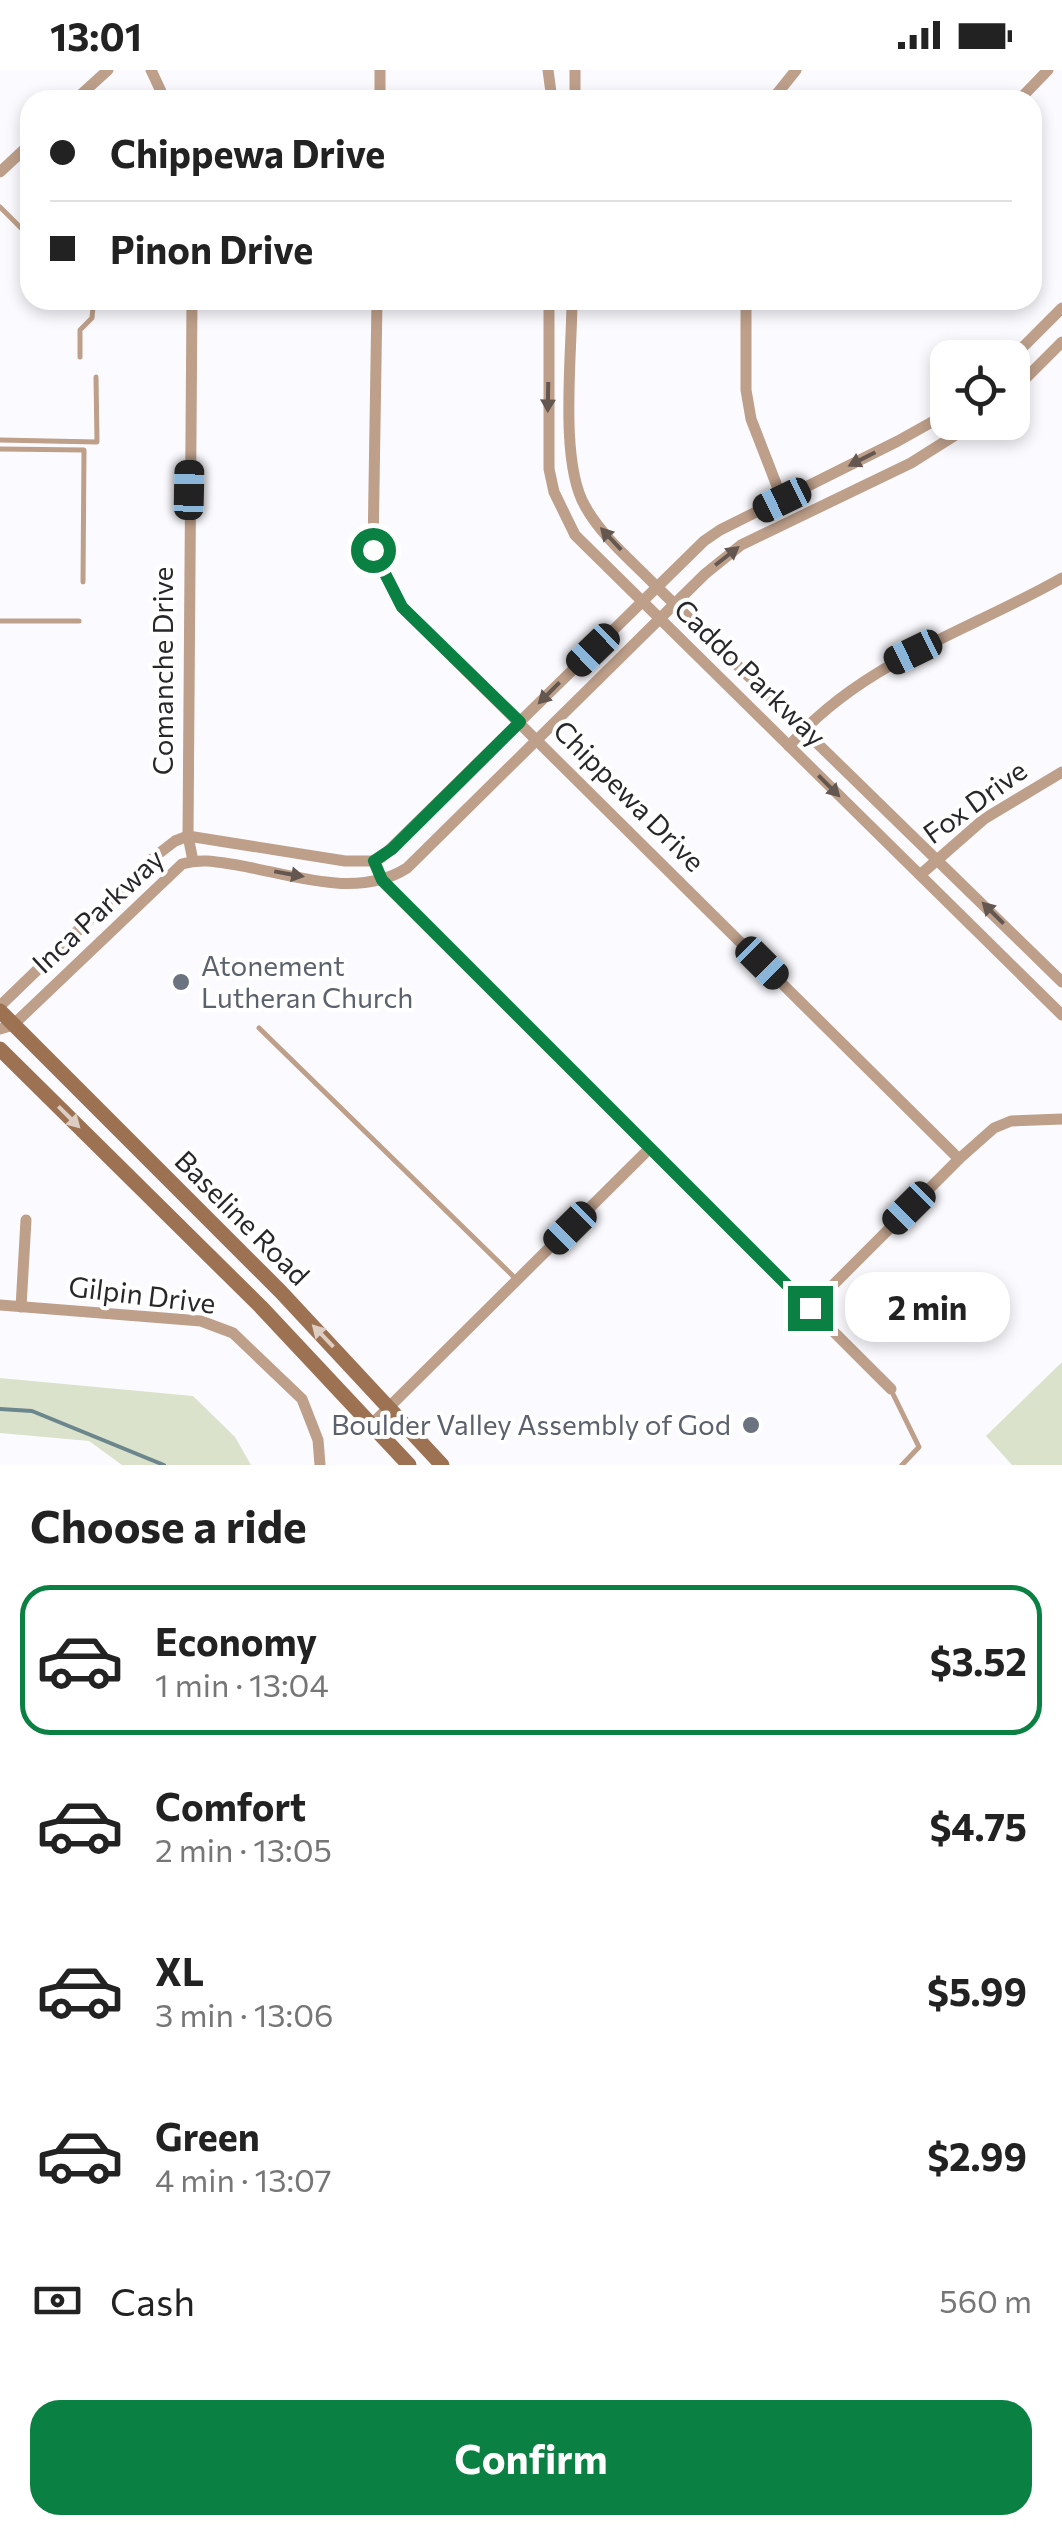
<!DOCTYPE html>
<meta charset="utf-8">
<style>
:root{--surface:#fff;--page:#f6f6f6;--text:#222;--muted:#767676;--line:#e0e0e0;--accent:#0b8043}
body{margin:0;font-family:Commissioner,sans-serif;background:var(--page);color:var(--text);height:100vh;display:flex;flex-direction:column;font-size:38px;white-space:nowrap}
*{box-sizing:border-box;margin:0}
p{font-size:32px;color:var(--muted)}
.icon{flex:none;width:55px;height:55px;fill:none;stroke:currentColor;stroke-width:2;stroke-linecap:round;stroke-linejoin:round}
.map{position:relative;height:1395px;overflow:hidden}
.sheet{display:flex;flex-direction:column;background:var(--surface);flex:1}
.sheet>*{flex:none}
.banner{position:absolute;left:20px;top:20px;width:1022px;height:220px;border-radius:30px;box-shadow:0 5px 15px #0003;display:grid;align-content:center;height:220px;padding:0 30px;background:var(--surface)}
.buttons{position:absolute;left:930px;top:270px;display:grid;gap:20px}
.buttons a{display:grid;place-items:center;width:100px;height:100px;border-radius:20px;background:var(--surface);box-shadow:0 5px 15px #0003;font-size:50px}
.end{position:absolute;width:45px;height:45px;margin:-22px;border:12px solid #0b8043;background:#fff;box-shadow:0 0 0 5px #fff}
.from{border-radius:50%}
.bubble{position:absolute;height:70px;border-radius:30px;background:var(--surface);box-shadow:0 5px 15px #0003;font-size:32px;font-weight:700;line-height:70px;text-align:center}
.car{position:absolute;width:30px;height:60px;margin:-30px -15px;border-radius:12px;box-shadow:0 0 8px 2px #0007;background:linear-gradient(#222 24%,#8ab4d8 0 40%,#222 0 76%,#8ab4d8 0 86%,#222 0)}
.banner b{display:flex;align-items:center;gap:35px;height:95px;font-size:38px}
.banner b+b{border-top:2px solid var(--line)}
.banner i{width:25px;height:25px;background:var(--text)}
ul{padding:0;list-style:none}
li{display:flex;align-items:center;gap:30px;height:150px;margin:0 20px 15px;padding:0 10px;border:5px solid transparent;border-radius:30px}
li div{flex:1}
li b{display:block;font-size:38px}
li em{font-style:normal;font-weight:700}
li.on{border-color:var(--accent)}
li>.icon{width:90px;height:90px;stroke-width:1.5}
h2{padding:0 30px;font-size:45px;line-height:120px}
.pay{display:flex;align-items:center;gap:25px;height:110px;padding:0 30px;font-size:38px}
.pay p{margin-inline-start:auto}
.action{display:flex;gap:20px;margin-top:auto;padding:20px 30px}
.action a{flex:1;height:115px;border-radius:30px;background:var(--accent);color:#fff;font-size:40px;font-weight:700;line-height:115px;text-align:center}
.status{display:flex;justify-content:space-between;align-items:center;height:70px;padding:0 50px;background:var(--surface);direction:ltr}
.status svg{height:28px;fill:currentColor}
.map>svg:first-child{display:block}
</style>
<div class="status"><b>13:01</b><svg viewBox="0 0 49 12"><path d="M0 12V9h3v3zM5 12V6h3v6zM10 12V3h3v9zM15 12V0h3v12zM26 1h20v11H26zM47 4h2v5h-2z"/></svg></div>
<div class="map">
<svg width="1062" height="1395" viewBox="0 0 1062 1395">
<rect width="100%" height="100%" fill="#fbfbff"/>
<!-- green -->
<g fill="#dbe2cb">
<polygon points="1062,1292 1062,1395 1012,1395 986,1366"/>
<polygon points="0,1308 193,1326 235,1367 251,1395 122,1395 89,1371 0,1363"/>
</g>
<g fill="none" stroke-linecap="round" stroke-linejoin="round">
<!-- stream -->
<polyline stroke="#6b868c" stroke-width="4" points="0,1339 32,1341 164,1395"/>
<!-- service -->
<g stroke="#bd9f8a" stroke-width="5">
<polyline points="0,137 30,167"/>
<polyline points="80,287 80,260 92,248 93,237 88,230"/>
<polyline points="0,370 97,372 96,307"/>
<polyline points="0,379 84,380 83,512"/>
<polyline points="0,551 79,551"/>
<polyline points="259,958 515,1208"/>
<polyline points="892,1322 919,1377 902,1395"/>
</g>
<!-- minor -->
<g stroke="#bd9f8a" stroke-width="11">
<polyline points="151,0 165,30"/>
<polyline points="548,0 552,30"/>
<polyline points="75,30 108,0"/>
<polyline points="380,30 380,0"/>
<polyline points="575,30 575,0"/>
<polyline points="772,30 796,0"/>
<polyline points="1019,30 1048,0"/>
<polyline points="0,102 30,74"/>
<polyline points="192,230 188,766 193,791"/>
<polyline points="377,230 373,480 402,537 959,1089"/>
<polyline points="549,230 549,399 554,422 575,465 1062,945"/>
<path d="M 572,230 C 572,284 559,391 585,436 C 602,467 633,492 657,517 L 1062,912"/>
<polyline points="746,230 746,320 751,349 782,429"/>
<polyline points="1012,288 1062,238"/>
<polyline points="1012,322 1062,272"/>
<path d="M 789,676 C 863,591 967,562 1062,508"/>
<polyline points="374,791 382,811 891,1319"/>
<polyline points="920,805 984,749 1062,702"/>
<polyline points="0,936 153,788 175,771 188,766 345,791 374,791 382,787 704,471 720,460 898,371 948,343"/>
<path d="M 0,959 L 13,955 L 182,794 C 201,788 218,792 237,795 C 291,804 357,830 407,798 L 705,504 L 741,475 L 911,393 L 976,352"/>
<polyline points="0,1235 201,1251 233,1263 302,1329 318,1370 320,1395"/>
<polyline points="21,1237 26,1150"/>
<polyline points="810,1238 959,1089 994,1058 1011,1051 1062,1049"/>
<polyline points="372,1354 650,1078"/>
</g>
<!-- secondary -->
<g stroke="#9d7253" stroke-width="15">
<polyline points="0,941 281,1222 442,1395"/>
<polyline points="0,979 261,1237 409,1395"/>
</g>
</g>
<!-- one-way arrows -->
<defs><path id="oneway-solid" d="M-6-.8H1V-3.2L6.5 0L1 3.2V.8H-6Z" transform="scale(2.5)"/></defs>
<g fill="#635750">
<use href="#oneway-solid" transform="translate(548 327) rotate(91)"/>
<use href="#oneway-solid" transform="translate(862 389) rotate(153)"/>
<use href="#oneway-solid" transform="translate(611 469) rotate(-133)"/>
<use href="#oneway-solid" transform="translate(727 486) rotate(-38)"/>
<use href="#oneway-solid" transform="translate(549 623) rotate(135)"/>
<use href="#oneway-solid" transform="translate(829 716) rotate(45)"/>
<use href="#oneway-solid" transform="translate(289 804) rotate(10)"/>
<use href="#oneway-solid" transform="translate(993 843) rotate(-135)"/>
</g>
<g fill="#ddcec3">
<use href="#oneway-solid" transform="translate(69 1047) rotate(45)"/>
<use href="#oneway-solid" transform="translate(323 1266) rotate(-134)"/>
</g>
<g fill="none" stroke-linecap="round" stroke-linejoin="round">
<!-- route -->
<polyline stroke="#0b8043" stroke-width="12" points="373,480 402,537 520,652 392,779 374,791 382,810 810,1238"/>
</g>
<!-- markers -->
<g fill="#6b7280" stroke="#fff" stroke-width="4">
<circle cx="181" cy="912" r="10"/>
<circle cx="751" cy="1355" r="10"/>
</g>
<g text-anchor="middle" stroke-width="8" stroke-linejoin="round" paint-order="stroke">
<!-- street labels -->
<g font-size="28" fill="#27272a" stroke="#fff">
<text transform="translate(163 601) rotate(-90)" y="10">Comanche Drive</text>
<text transform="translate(750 603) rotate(44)" y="10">Caddo Parkway</text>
<text transform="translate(629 726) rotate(45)" y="10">Chippewa Drive</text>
<text transform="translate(975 732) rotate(-36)" y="10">Fox Drive</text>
<text transform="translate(98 841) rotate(-43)" y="10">Inca Parkway</text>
<text transform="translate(242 1148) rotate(45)" y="10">Baseline Road</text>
<text transform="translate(142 1225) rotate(7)" y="10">Gilpin Drive</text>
</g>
<!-- worship labels -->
<g font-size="28" fill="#5b616d" stroke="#fff" text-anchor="start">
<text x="201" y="906">Atonement<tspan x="201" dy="32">Lutheran Church</tspan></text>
<text x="731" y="1365" text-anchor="end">Boulder Valley Assembly of God</text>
</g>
</g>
</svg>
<div class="buttons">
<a><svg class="icon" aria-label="locate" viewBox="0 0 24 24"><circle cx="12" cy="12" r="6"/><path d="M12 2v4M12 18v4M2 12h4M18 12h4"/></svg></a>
</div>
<i class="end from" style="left:373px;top:480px"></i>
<i class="end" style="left:810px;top:1238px"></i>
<div class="bubble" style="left:845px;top:1202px;width:165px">2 min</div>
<i class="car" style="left:189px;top:420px;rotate:1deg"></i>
<i class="car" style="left:782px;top:430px;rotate:244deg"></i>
<i class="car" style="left:593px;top:580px;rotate:226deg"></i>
<i class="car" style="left:913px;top:582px;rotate:244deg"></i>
<i class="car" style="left:762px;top:893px;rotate:135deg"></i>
<i class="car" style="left:909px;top:1138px;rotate:225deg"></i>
<i class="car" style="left:570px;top:1158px;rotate:225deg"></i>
<div class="banner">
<b><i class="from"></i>Chippewa Drive</b>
<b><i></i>Pinon Drive</b>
</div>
</div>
<section class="sheet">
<h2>Choose a ride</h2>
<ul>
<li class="on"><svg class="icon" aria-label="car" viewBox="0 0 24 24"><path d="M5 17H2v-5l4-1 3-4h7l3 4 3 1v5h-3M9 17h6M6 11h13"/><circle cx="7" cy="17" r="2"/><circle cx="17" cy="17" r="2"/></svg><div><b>Economy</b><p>1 min · 13:04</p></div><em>$3.52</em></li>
<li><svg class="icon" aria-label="car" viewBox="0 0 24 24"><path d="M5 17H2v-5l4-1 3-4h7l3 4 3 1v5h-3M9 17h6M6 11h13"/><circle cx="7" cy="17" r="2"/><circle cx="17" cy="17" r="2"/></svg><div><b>Comfort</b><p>2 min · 13:05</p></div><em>$4.75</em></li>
<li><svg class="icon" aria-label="car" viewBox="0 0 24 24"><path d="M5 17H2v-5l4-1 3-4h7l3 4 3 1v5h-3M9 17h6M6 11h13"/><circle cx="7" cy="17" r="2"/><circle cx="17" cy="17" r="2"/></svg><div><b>XL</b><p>3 min · 13:06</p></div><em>$5.99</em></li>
<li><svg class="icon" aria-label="car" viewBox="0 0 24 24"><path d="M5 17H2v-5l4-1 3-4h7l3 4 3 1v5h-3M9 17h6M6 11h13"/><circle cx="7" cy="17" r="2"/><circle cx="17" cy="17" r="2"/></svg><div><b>Green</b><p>4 min · 13:07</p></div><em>$2.99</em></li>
</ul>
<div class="pay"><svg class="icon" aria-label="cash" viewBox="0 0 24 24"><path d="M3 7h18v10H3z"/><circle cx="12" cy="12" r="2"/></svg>Cash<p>560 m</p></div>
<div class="action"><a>Confirm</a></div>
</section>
